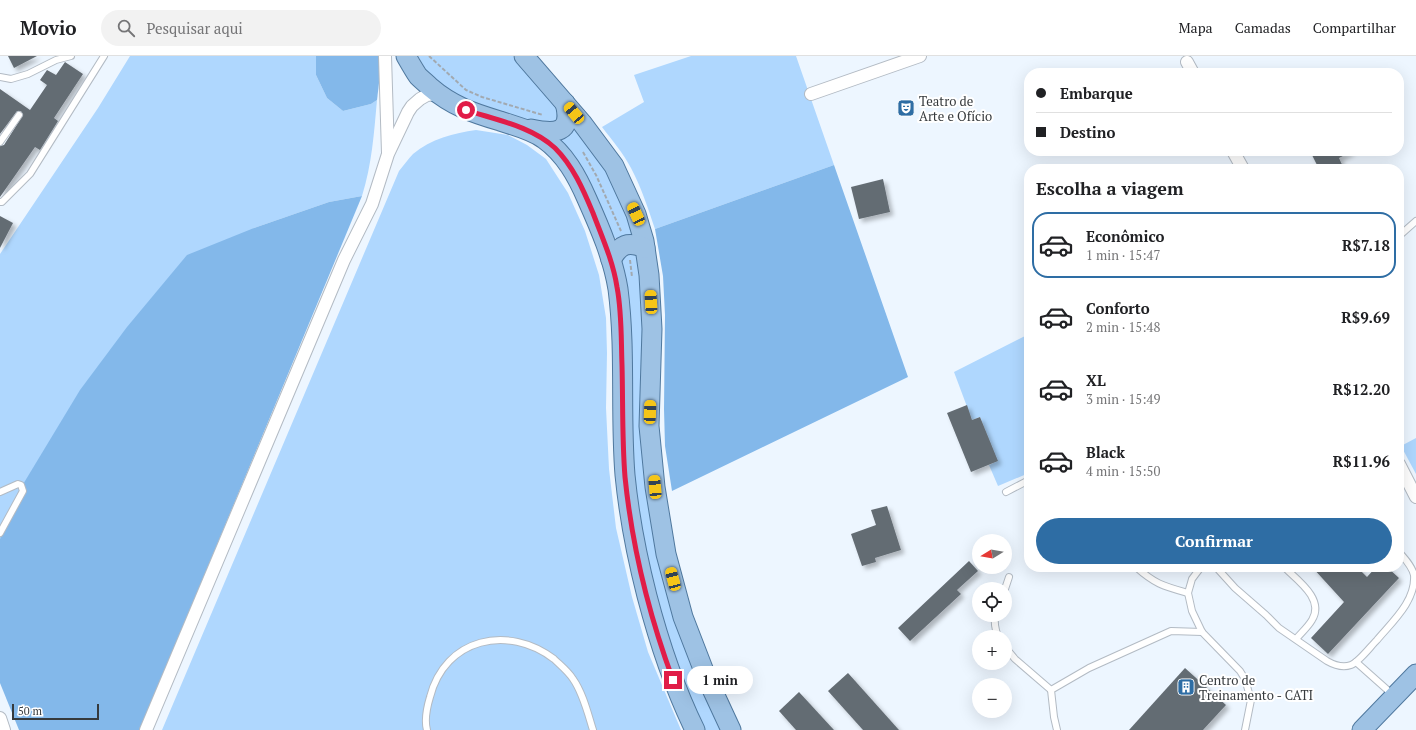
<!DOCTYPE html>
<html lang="pt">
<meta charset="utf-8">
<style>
:root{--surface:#fff;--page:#f2f2f2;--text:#202124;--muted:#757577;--line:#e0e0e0;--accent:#2e6da4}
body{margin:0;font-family:"PT Serif",serif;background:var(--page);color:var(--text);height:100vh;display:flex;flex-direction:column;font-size:15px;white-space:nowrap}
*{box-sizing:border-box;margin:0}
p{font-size:13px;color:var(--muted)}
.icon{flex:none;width:22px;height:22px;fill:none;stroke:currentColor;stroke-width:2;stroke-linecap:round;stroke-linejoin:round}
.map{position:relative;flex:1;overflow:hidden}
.details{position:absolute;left:1024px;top:108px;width:380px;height:408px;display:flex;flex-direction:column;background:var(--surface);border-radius:16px;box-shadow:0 4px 16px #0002}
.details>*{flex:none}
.banner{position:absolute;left:1024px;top:12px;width:380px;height:88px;border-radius:16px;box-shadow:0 4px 16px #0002;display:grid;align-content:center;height:88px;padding:0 12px;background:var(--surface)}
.needle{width:26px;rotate:259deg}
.buttons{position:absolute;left:972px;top:478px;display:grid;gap:8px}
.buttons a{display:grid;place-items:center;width:40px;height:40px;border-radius:50%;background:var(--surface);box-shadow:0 4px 16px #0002;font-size:20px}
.scale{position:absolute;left:12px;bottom:10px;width:87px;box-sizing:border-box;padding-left:4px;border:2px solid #363a3d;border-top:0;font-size:11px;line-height:14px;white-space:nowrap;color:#363a3d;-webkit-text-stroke:3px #fff;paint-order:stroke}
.end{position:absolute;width:18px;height:18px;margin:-9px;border:5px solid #e11d48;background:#fff;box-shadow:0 0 0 2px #fff}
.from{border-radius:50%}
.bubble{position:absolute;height:28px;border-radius:14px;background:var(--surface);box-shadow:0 4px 16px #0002;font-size:13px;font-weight:700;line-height:28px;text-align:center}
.car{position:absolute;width:12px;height:24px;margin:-12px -6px;border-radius:5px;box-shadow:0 0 3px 1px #0007;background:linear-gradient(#f5c518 24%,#345 0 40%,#f5c518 0 76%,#345 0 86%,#f5c518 0)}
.banner b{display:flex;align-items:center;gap:14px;height:38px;font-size:15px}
.banner b+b{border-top:1px solid var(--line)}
.banner i{width:10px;height:10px;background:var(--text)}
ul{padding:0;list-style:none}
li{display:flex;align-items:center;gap:12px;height:66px;margin:0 8px 6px;padding:0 4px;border:2px solid transparent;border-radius:16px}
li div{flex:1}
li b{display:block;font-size:15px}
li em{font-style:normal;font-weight:700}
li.on{border-color:var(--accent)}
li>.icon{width:36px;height:36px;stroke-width:1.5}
h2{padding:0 12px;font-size:18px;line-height:48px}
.cta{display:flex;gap:8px;margin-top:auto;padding:8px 12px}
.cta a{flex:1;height:46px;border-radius:24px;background:var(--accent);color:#fff;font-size:16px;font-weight:700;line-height:46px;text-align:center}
header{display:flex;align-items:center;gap:24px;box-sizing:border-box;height:56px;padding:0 20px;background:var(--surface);border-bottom:1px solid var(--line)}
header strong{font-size:19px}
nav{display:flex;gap:22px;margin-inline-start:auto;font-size:14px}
.search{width:280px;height:36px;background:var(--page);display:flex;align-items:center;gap:10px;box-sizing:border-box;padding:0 14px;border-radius:22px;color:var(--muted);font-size:15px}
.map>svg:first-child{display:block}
</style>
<header>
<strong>Movio</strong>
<div class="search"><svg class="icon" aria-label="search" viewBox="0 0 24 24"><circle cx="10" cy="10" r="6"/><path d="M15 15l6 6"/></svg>Pesquisar aqui</div>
<nav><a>Mapa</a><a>Camadas</a><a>Compartilhar</a></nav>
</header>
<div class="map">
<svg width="1416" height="674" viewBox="0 0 1416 674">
<defs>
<filter id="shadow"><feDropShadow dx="3.5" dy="3.5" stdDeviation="2" flood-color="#0004"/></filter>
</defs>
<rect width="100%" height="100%" fill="#edf6ff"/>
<!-- green -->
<g fill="#afd7fe">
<path d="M 130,0 L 316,0 L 316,19 L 327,42 L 343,55 L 371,48 L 377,44 C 374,77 372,108 362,140 L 329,146 L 254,172 L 0,483 L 0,198 L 98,52 Z"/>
<polygon points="418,0 513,0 556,45 561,53 557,68 535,66 474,47 459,41 436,25 427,16"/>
<path d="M 691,0 L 796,0 L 834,109 L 655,173 C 648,152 641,131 631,112 C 623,97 612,84 602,71 L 644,46 L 634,19 Z"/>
<polygon points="575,68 606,115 633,176 633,182 620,183 614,182 559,89 560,82"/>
<path d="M 476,74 L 508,79 L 527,89 L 546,103 L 568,137 L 585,175 L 599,219 L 606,262 L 607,297 L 606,352 L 609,413 L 616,472 L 632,541 L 648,596 L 681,674 L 162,674 L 399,115 C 404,109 408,103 413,98 C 431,83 454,77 476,74 Z"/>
<polygon points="635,194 643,217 649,427 724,674 704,674 677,616 654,539 634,449 619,201"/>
<polygon points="1029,278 1029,417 998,430 989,409 997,405 980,361 972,364 954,316"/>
<polygon points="1416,382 1416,418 1401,390"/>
</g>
<!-- forest -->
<g fill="#83b8ea">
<polygon points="316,0 379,0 379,27 377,44 371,48 343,55 327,42 316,19"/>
<polygon points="834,109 908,321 672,435 665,390 664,353 665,259 663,220 655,173"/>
<polygon points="362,140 140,674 19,674 0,627 0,483 22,430 80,334 127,271 187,199 254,172 329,146"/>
</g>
<!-- building -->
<g fill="#646c73" filter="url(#shadow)">
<polygon points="8,0 37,0 14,12"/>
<polygon points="65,6 83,18 54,62 58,65 40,94 35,91 0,141 0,90 4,89 23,59 21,55 17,55 0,78 0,33 30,54 47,29 40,24 47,14 56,19"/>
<polygon points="1310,95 1353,95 1339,102 1344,113 1319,113"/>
<polygon points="883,123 890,156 859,163 851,131"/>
<polygon points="0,160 13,167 0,192"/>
<polygon points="967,349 972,364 980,361 998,405 971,416 947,357"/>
<polygon points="887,450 901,494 875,502 876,506 862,510 851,478 876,469 871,454"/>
<polygon points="969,505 978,515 957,534 961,538 910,585 898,572"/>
<polygon points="1312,511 1357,511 1367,521 1376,511 1387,511 1399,522 1328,598 1311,582 1344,546"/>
<polygon points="1185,612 1226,649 1203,674 1129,674"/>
<polygon points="848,617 899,674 863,674 828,635"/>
<polygon points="799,636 834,674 796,674 779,655"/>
</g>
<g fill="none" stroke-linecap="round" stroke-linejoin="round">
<!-- lane casing -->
<g stroke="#b3bbc4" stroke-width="8">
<g id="lane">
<polyline points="0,21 11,23 28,18 56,4 71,0"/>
<polyline points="0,86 19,59"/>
<polyline points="0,146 2,146 30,118 104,0"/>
<polyline points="1399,180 1416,165"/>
<polyline points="0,436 18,428 21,429 23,435 0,477"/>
<polyline points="1006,436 1029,424"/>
<path d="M 1136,511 C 1155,528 1163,530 1188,537"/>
<polyline points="1201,511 1192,523 1188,537 1192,555 1202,576 1240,615 1245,623 1251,644 1245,674"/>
<path d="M 1216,511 L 1235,532 L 1266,559 L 1279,572 L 1327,605 C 1334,609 1343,612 1351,609 C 1359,606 1370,591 1377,584 C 1392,566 1416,545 1414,519 C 1412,510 1405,503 1399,496"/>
<path d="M 1284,511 C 1297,524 1325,543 1312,564 C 1308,571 1301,577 1296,583"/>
<polyline points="1005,533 1009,521"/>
<path d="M 995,559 C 994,567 995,573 998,581"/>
<polyline points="1005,591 1015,603 1051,634"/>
<polyline points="1356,606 1392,638"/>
<path d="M 427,674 C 424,663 427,651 430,641 C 445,582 508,568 554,603 C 560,609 568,615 573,623 C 583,637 588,658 593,674"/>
<polyline points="1057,674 1054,661 1051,634 1089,612 1171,575 1202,576"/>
</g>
</g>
<!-- street casing -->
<g stroke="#b3bbc4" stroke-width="14">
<g id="street">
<polyline points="385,0 388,97"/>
<polyline points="1187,6 1193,17"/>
<polyline points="811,38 920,0"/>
<polyline points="1233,95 1243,113"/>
<polyline points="1399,408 1416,441"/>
<polyline points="0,662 4,674"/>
<polyline points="146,674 344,204 372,148 388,98 408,56 412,50 420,43 427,39 438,38"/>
</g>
</g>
<!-- primary casing -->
<g stroke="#4f789e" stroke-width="21">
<g id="primary">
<path d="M 406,0 C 410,7 414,14 418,20 C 422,24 426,27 430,31 C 452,50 473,57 500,65 C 515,70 532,74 544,83 C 565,98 577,120 587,143 C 600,172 613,202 618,233 C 626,295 620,357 625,419 C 629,460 637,501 647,540 C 659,586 674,631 695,674"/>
<polyline points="524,0 582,67 614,110 636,158 644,185 649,219 652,273 649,370 655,431 666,498 683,561 705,618 731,674"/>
<path d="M 531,73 C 555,78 573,78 565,47"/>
<path d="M 611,204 C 620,188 628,185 645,192"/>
<polyline points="1362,674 1416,618"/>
</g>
</g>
<!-- path -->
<g stroke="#a2a9b0" stroke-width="2" stroke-dasharray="4 2" stroke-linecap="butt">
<polyline points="429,0 466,34 482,41 543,59"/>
<polyline points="583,96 596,119 621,175"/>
<polyline points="630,204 632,221"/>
</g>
<!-- lane -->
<use href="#lane" stroke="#fff" stroke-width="6"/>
<!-- street -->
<use href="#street" stroke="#fff" stroke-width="12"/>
<!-- primary -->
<use href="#primary" stroke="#9ec2e4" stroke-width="19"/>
</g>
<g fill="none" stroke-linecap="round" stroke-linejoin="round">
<!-- route -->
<path stroke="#e11d48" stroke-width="5" d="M 466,54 C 496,64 531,70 555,92 C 573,110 583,133 593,157 C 602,181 613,205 617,231 C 622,257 621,283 622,309 C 623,346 622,384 625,421 C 632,490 649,559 673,624"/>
</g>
<!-- icons -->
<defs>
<g id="theatre-square" transform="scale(0.9)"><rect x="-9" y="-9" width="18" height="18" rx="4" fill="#2e6da4" stroke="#fff"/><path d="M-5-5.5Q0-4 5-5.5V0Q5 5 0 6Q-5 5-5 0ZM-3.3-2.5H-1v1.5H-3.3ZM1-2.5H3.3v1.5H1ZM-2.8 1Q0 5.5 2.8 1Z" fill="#fff"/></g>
<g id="building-square" transform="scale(0.9)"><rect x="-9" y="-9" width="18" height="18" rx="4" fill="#2e6da4" stroke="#fff"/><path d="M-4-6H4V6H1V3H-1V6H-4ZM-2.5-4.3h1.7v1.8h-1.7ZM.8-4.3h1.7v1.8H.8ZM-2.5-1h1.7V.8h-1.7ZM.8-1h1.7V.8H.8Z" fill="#fff"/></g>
</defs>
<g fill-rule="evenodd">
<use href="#theatre-square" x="906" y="52"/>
<use href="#building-square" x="1186" y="631"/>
</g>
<g text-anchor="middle" stroke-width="4" stroke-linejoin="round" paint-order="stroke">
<!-- poi labels -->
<g font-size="13" fill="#363a3d" stroke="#fff" text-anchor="start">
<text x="919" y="50">Teatro de<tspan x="919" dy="15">Arte e Ofício</tspan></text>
<text x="1199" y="629">Centro de<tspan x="1199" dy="15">Treinamento - CATI</tspan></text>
</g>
</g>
</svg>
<div class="buttons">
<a><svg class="needle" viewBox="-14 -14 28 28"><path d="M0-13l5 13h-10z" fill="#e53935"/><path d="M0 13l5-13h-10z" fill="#757577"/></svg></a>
<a><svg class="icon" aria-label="locate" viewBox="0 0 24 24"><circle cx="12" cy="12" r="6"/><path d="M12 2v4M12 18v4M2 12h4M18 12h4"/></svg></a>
<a>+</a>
<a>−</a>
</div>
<div class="scale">50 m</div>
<i class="end from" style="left:466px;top:54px"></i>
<i class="end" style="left:673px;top:624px"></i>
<div class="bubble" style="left:687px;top:610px;width:66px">1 min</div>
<i class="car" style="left:574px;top:57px;rotate:320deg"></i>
<i class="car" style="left:636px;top:158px;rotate:335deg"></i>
<i class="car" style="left:651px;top:246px;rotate:357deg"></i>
<i class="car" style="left:650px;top:356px;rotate:2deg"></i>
<i class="car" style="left:655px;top:431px;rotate:355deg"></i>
<i class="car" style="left:673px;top:523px;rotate:345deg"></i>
<div class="banner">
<b><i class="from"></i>Embarque</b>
<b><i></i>Destino</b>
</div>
<section class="details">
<h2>Escolha a viagem</h2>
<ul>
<li class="on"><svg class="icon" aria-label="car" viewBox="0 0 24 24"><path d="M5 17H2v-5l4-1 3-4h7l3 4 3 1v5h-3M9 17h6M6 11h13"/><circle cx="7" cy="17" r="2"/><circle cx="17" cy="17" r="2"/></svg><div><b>Econômico</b><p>1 min · 15:47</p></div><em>R$7.18</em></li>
<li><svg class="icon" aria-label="car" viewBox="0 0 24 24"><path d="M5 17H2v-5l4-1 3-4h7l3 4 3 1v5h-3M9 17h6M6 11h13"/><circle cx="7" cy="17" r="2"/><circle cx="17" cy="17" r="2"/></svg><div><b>Conforto</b><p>2 min · 15:48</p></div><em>R$9.69</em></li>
<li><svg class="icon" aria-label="car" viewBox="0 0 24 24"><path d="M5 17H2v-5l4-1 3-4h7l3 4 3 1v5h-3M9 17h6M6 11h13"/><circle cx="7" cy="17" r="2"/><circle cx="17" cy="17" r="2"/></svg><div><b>XL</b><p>3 min · 15:49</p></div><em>R$12.20</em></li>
<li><svg class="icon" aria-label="car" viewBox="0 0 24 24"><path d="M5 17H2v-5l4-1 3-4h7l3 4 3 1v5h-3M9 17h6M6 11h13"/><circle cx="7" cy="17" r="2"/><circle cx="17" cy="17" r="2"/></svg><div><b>Black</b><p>4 min · 15:50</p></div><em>R$11.96</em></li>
</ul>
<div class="cta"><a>Confirmar</a></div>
</section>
</div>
